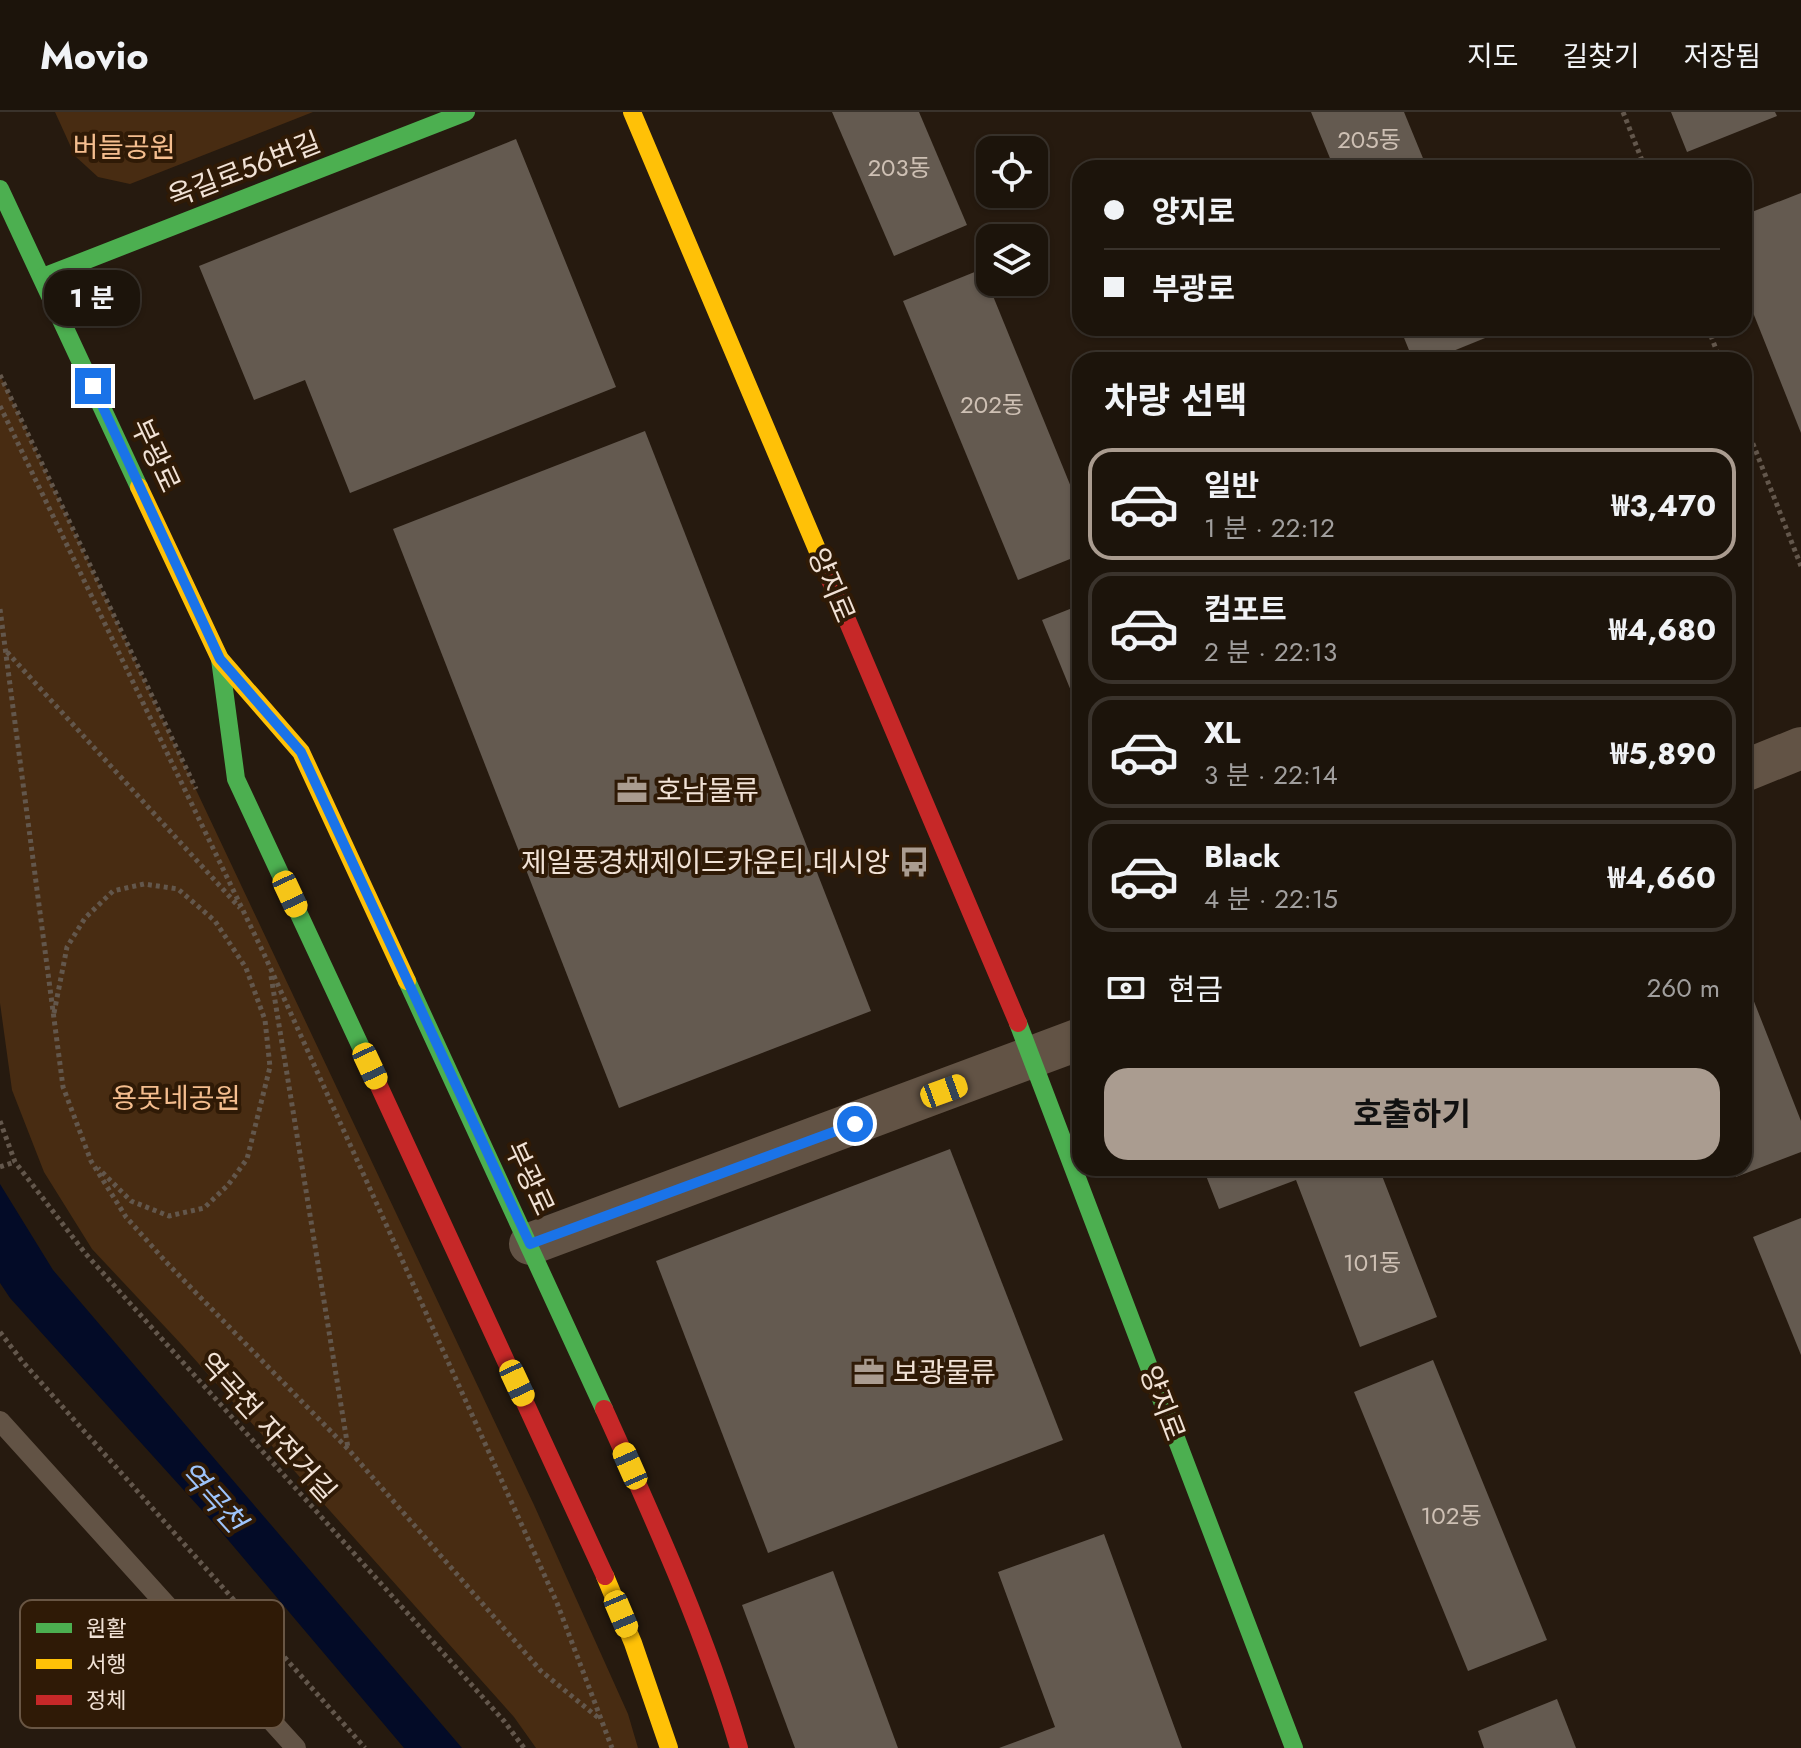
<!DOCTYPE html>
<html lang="ko">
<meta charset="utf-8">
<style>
:root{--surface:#1c140b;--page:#292119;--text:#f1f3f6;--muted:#a09e9d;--line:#3a332c;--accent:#aa9c90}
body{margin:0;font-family:Jost,"Noto Sans KR",sans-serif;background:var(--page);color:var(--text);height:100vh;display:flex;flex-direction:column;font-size:30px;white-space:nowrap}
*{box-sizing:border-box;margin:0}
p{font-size:26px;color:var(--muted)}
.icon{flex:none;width:44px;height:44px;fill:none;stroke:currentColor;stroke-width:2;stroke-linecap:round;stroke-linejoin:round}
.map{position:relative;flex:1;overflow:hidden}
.drawer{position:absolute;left:1072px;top:240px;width:680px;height:824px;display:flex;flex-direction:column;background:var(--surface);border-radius:24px;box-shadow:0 2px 6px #0004,0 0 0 2px var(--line)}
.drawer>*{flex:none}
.top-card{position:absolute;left:1072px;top:48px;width:680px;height:176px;border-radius:24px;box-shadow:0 2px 6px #0004,0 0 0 2px var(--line);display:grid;align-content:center;height:176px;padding:0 32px;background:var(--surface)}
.controls{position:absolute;left:976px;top:24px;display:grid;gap:16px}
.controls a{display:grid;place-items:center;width:72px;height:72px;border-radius:16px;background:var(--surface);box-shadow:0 2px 6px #0004,0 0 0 2px var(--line);font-size:40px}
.end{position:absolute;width:36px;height:36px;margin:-18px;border:10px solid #1a73e8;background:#fff;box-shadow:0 0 0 4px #fff}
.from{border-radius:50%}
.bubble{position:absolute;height:56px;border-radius:24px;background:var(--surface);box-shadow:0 2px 6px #0004,0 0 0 2px var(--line);font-size:26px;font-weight:700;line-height:56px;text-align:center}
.car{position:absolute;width:24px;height:48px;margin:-24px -12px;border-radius:10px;box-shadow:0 0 6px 2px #0007;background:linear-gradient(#f5c518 24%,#345 0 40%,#f5c518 0 76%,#345 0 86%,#f5c518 0)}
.top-card b{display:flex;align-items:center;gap:28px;height:76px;font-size:30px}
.top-card b+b{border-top:2px solid var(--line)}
.top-card i{width:20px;height:20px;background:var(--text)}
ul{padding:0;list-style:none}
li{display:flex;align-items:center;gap:24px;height:112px;margin:0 16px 12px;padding:0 16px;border:4px solid var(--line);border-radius:24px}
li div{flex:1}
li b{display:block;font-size:30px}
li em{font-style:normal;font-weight:700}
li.selected{border-color:var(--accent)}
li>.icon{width:72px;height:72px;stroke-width:1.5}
h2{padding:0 32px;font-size:36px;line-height:96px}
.pay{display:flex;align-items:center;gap:20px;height:88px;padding:0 32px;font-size:30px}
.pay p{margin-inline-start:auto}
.primary-button{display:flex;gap:16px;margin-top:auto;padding:16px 32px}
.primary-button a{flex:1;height:92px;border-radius:24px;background:var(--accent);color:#111;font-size:32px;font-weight:700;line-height:92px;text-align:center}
header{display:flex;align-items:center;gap:48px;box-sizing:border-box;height:112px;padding:0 40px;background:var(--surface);border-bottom:2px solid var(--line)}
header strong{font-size:38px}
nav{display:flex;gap:44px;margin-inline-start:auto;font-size:28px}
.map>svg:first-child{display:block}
</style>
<header>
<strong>Movio</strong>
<nav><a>지도</a><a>길찾기</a><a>저장됨</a></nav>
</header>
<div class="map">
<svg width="1801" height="1636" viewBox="0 0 1801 1636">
<rect width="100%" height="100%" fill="#261a0f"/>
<!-- green -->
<g fill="#482c12">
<polygon points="55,0 313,0 130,72 98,65 75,44"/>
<polygon points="0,263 534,1393 628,1602 638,1636 536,1636 514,1605 182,1233 92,1137 44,1060 12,978 0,891"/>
</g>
<!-- water -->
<polygon fill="#030b27" points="0,1072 53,1158 462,1636 404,1636 218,1416 10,1186 0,1171"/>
<!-- building -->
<g fill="#645a50">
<polygon points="832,0 919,0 967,113 894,144"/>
<polygon points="1311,0 1404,0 1427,56 1334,56"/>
<polygon points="1671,0 1775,0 1777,4 1687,40"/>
<polygon points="516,27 616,275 350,381 305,268 254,288 199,154"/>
<polygon points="1801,81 1801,321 1744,178 1744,103"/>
<polygon points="982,157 1080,397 1080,443 1018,468 903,189"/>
<polygon points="1400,216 1492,216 1495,222 1431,248 1413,248"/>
<polygon points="645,319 871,899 619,996 393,417"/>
<polygon points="1080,493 1080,601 1042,508"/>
<polygon points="1744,864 1801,1009 1801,1040 1736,1065 1733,1056 1744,1056"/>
<polygon points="950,1037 1063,1328 768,1441 656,1149"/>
<polygon points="1203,1056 1379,1056 1437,1205 1360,1235 1296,1068 1219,1097"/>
<polygon points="1801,1106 1801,1243 1753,1125"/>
<polygon points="1433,1248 1547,1528 1468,1559 1354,1280"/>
<polygon points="1104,1422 1182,1636 999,1636 1055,1615 998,1460"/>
<polygon points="833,1459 898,1636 795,1636 742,1493"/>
<polygon points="1557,1587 1576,1636 1484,1636 1478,1619"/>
</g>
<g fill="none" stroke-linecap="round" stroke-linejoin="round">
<!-- path -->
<g stroke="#63574c" stroke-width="5" stroke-dasharray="4 4" stroke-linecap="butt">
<polyline points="1623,0 1645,56"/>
<polyline points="1708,216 1720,248"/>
<polyline points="0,263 196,677"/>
<polyline points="0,294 264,842 557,1491 612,1636"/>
<polyline points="1744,309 1801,454"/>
<polyline points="0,497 63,975 91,1049 126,1105 166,1150 348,1337 541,1559 601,1608"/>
<polyline points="7,540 240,796"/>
<polyline points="271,864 348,1336"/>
<polyline points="54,901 67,835 85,806 113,779 144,772 178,777 215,809 246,856 265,908 270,955 247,1047 228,1073 204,1096 169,1104 131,1089 98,1056"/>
<polyline points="0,1009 15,1050 85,1141 504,1609 524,1636"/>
<polyline points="0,1055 15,1050"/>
<polyline points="0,1220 22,1249 365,1636"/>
</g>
<!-- lane -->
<polyline stroke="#625345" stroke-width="20" points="0,1309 296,1636"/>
<!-- street -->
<g stroke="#625345" stroke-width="42">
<polyline points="1744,659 1801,636"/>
<polyline points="530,1132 1080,927"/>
</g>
<!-- fast -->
<g stroke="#4caf50" stroke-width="18">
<polyline points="0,77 139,375"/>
<polyline points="43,165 466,0"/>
<polyline points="220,547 236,667 373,961"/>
<polyline points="407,869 604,1297"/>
<polyline points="1018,911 1294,1636"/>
</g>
<!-- slow -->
<g stroke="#ffc107" stroke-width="18">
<polyline points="632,0 822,449"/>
<polyline points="139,375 220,547 301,640 407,869"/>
<polyline points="605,1464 633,1531 669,1636"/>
</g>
<!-- jam -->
<g stroke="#c62828" stroke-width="18">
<polyline points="822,449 1018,911"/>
<polyline points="373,961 605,1464"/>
<path d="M 604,1297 C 654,1408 705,1519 739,1636"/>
</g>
</g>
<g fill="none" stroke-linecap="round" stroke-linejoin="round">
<!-- route -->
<polyline stroke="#1a73e8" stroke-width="10" points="93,274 220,547 301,640 530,1132 855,1012"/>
</g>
<!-- icons -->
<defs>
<g id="office-bare" transform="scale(2.4)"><path d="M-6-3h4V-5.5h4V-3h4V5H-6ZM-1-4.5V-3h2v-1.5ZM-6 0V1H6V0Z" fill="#aa9c90" stroke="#2f1a06" stroke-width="2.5" paint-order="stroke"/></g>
<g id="bus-bare" transform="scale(2.4)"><path d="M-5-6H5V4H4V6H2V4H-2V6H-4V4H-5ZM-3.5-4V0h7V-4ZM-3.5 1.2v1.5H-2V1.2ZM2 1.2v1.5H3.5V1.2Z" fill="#aa9c90" stroke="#2f1a06" stroke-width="2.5" paint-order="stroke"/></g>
</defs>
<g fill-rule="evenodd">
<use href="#office-bare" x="632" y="678"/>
<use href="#bus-bare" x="914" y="750"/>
<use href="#office-bare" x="869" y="1260"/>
</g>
<g text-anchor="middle" stroke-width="8" stroke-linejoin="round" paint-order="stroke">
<!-- number labels -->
<g font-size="24" fill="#cec0b4">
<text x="1369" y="36">205동</text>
<text x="899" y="64">203동</text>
<text x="992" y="301">202동</text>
<text x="1372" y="1159">101동</text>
<text x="1451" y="1412">102동</text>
</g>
<!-- park labels -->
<g font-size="28" fill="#f5be8f" stroke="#2f1a06">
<text x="124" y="45">버들공원</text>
<text x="176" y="996">용못네공원</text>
</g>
<!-- street labels -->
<g font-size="28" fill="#f1e2d6" stroke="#2f1a06">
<text transform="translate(244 57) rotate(-21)" y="10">옥길로56번길</text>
<text transform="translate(156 343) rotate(65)" y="10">부광로</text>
<text transform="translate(832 473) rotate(67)" y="10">양지로</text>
<text transform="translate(530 1066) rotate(65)" y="10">부광로</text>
<text transform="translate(1163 1291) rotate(69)" y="10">양지로</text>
<text transform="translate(268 1315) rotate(48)" y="10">역곡천 자전거길</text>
</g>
<!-- poi labels -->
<g font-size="28" fill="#f1e2d6" stroke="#2f1a06" text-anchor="start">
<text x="656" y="688">호남물류</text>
<text x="890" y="760" text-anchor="end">제일풍경채제이드카운티.데시앙</text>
<text x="893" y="1270">보광물류</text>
</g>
<!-- water labels -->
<g font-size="30" font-style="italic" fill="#9ec4fb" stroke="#2f1a06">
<text transform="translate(212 1385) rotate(48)" y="10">역곡천</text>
</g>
</g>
<!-- legend -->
<rect x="20" y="1488" width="264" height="128" rx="12" fill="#2f1a06" stroke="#695644" stroke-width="2"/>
<rect x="36" y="1511" width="36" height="10" fill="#4caf50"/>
<rect x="36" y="1547" width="36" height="10" fill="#ffc107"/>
<rect x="36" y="1583" width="36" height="10" fill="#c62828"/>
<g font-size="22" fill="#f1e2d6">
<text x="86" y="1524">원활</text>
<text x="86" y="1560">서행</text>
<text x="86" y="1596">정체</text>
</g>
</svg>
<div class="controls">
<a><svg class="icon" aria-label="locate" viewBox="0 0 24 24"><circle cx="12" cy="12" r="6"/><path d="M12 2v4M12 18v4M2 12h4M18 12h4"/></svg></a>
<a><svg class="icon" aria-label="layers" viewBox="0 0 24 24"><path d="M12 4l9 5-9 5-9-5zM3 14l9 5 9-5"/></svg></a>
</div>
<i class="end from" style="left:855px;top:1012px"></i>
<i class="end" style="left:93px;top:274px"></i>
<div class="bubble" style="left:44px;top:158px;width:96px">1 분</div>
<i class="car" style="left:290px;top:782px;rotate:155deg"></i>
<i class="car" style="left:370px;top:954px;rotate:155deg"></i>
<i class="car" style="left:944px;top:979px;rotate:70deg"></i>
<i class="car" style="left:517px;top:1271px;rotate:155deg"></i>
<i class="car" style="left:630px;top:1354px;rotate:336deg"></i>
<i class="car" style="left:621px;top:1502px;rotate:157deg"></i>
<div class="top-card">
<b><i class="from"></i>양지로</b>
<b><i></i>부광로</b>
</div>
<section class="drawer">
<h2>차량 선택</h2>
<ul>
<li class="selected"><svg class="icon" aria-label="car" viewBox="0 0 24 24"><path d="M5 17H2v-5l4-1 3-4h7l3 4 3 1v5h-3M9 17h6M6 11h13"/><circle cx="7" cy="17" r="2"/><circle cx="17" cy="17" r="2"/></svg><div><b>일반</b><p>1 분 · 22:12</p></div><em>₩3,470</em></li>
<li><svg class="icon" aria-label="car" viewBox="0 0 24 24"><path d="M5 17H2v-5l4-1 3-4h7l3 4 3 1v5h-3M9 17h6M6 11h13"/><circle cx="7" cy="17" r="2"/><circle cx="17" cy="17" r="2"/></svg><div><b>컴포트</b><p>2 분 · 22:13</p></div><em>₩4,680</em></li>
<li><svg class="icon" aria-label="car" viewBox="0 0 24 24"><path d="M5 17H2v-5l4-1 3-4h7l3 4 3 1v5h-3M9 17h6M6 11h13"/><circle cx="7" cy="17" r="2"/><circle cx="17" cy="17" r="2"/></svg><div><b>XL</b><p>3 분 · 22:14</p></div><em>₩5,890</em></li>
<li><svg class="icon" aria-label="car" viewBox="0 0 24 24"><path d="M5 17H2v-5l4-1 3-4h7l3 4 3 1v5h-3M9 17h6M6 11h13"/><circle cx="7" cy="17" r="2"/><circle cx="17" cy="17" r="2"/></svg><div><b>Black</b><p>4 분 · 22:15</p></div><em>₩4,660</em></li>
</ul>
<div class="pay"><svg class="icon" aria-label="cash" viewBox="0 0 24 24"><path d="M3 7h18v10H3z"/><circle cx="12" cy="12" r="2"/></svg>현금<p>260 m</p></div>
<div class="primary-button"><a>호출하기</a></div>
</section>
</div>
